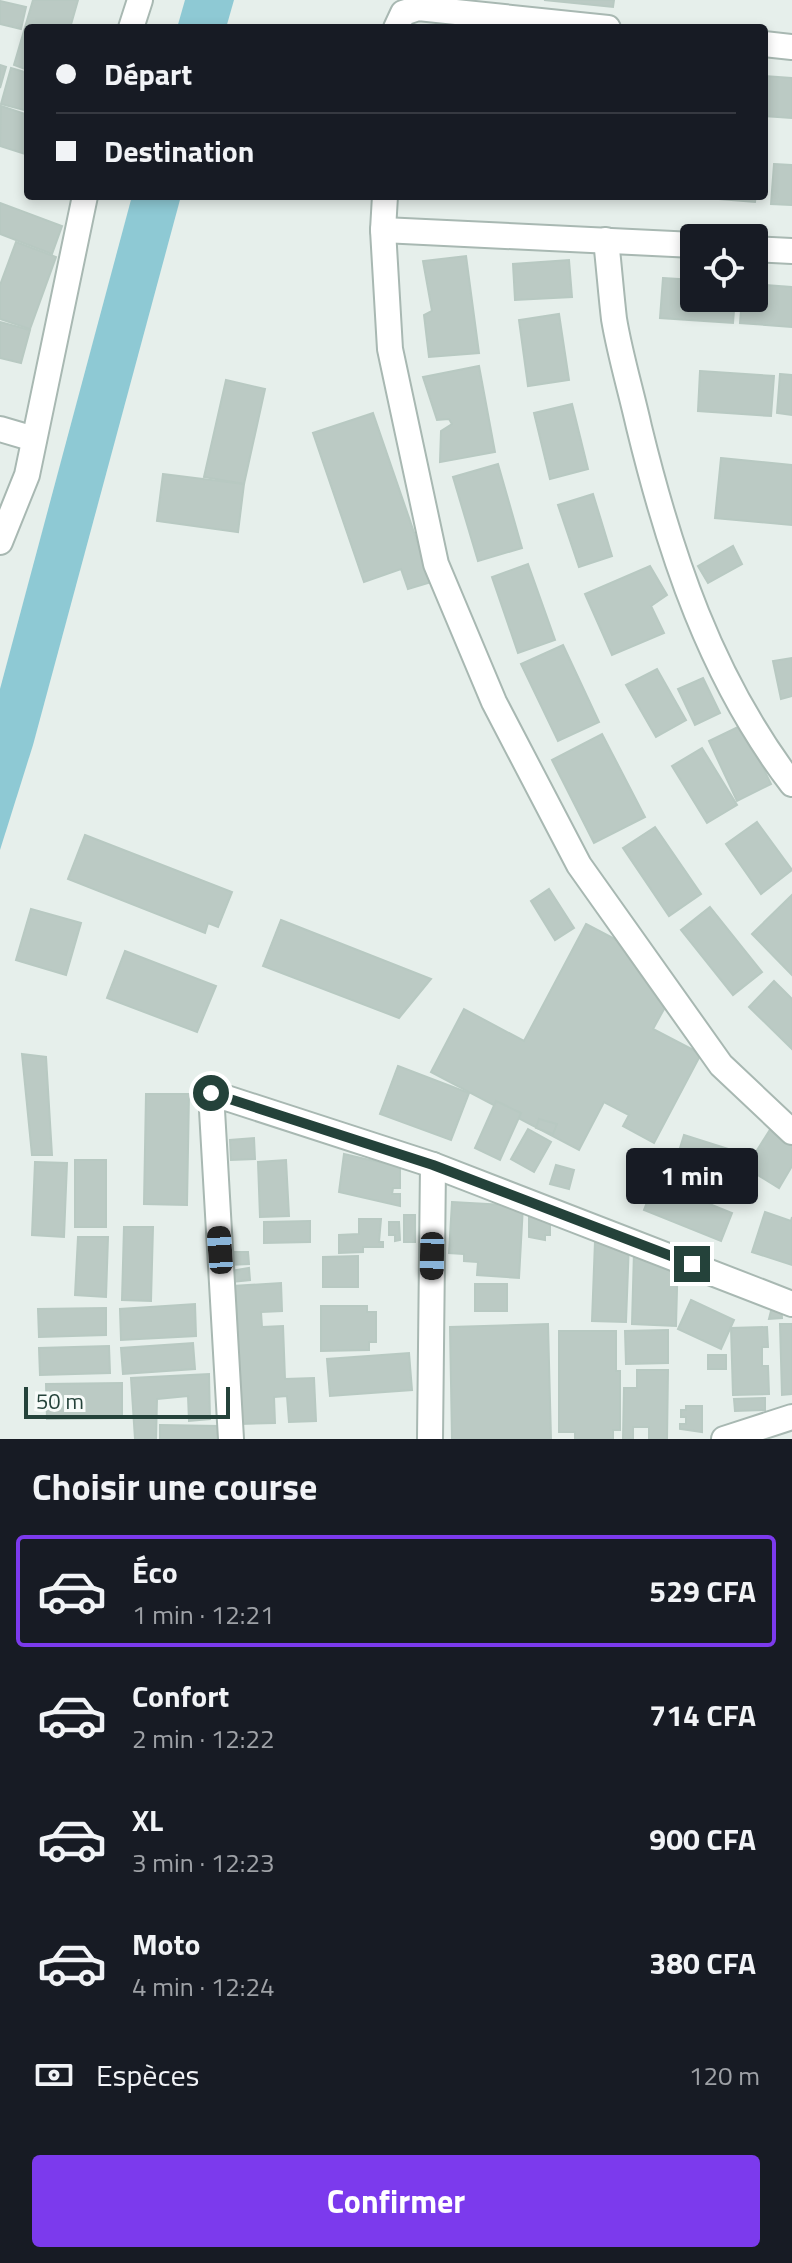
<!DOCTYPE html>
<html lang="fr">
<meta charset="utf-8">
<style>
:root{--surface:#171b24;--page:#20242c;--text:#f1f3f6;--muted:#9ea1a6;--line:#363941;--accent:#7c3aed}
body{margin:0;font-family:"Titillium Web",sans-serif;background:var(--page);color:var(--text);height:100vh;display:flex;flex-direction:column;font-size:30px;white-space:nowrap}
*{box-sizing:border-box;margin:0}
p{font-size:26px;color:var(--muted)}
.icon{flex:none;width:44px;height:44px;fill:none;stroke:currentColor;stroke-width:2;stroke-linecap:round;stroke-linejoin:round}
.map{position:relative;height:1439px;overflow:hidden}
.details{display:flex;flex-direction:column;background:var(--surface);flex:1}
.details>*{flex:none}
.top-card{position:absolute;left:24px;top:24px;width:744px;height:176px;border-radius:8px;box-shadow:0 4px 12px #0003;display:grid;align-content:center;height:176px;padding:0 32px;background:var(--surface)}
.controls{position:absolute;left:680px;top:224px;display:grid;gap:16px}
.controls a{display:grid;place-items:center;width:88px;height:88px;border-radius:8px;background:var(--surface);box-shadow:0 4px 12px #0003;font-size:40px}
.scale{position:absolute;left:24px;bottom:20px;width:206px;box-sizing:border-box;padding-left:8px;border:4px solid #24423a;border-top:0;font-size:22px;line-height:28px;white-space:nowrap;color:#24423a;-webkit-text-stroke:6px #f7fbf9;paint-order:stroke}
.end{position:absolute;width:36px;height:36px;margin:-18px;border:10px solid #24423a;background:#fff;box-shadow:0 0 0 4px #fff}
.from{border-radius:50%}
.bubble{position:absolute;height:56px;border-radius:8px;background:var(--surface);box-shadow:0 4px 12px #0003;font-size:26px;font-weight:700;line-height:56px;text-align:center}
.car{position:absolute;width:24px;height:48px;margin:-24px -12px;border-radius:10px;box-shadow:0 0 6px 2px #0007;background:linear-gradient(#222 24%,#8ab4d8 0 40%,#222 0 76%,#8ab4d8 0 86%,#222 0)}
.top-card b{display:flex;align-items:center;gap:28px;height:76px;font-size:30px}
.top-card b+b{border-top:2px solid var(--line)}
.top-card i{width:20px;height:20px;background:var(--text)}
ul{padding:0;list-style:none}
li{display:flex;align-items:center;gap:24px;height:112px;margin:0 16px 12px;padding:0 16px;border:4px solid transparent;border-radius:8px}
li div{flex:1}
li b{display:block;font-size:30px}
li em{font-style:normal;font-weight:700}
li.active{border-color:var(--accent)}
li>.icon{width:72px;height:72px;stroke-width:1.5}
h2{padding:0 32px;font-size:36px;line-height:96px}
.pay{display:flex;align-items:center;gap:20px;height:88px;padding:0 32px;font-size:30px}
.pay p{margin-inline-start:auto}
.cta{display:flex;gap:16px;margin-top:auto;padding:16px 32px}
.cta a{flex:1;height:92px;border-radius:8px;background:var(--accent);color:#fff;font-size:32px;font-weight:700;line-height:92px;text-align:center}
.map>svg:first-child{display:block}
</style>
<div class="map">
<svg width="792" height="1439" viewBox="0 0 792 1439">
<rect width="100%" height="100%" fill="#e6efeb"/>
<!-- water -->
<g fill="#8ec9d4">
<polygon points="185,0 234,0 226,28 177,28"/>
<polygon points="132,196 181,196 33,745 0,850 0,689"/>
</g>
<!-- building -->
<g fill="#bbcac4" stroke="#b8c9c2" stroke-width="2">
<polygon points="33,0 78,0 70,28 28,28 28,70 14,65"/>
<polygon points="544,0 614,0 613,7"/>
<polygon points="0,1 26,7 21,29 0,24"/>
<polygon points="0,65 6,67 0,88"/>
<polygon points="11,68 28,73 28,111 1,104"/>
<polygon points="764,76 792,78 792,118 764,116"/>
<polygon points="1,106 28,115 28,155 0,146"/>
<polygon points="774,164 792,165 792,205 771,204"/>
<polygon points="682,196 756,196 755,202"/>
<polygon points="0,203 62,226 52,254 0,234"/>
<polygon points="16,242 56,257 30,329 0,319 0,285"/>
<polygon points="466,256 479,353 429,357 424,315 432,311 423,261"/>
<polygon points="569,260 572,297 515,300 513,264"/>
<polygon points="663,278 694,280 694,298 735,298 733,323 660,318"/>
<polygon points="754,284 792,287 792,327 740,323 742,298 754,298"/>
<polygon points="559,314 569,380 528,386 519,320"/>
<polygon points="0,322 30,330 21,363 0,358"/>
<polygon points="479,366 495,452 440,462 441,431 452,424 449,419 437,420 423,377"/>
<polygon points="700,371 774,376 771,416 698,411"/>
<polygon points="780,374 792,375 792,415 777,413"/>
<polygon points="226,380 265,389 244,484 204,477"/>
<polygon points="572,404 588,469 550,479 534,413"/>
<polygon points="373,413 431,582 408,589 401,569 364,582 313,433"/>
<polygon points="721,458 792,465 792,525 715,518"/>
<polygon points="498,464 522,548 478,561 453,477"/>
<polygon points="163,474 244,484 238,532 157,521"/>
<polygon points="593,494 612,556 579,567 558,505"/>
<polygon points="733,546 742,564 708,583 698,566"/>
<polygon points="528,564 555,640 518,653 492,577"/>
<polygon points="650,566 667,595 651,606 664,633 612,655 585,594"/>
<polygon points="563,645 599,722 558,741 521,664"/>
<polygon points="792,658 792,696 781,699 773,661"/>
<polygon points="657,669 686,720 656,737 626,685"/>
<polygon points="703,678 720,713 695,725 678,689"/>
<polygon points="742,725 771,784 737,801 709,741"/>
<polygon points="602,734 645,817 594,843 552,760"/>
<polygon points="702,748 737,805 707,823 672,766"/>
<polygon points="757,822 792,870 761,894 726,844"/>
<polygon points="655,827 701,894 669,916 623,848"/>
<polygon points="85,835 232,892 218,927 208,923 205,933 68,879"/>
<polygon points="549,889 574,928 555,940 531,901"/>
<polygon points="792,895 792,975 752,934"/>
<polygon points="710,907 762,972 733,995 681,930"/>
<polygon points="31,909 81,923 66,975 16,960"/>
<polygon points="281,920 431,979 399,1018 263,966"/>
<polygon points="586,924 649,957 641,974 674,991 653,1029 701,1054 654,1143 623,1126 629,1115 604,1102 579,1150 431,1072 464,1009 524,1041"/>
<polygon points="125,951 216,986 197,1032 107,998"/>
<polygon points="774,981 792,999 792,1049 749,1007"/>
<polygon points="22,1054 46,1057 52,1155 32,1155"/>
<polygon points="398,1066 469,1093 451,1140 380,1114"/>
<polygon points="146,1094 189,1094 187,1205 144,1204"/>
<polygon points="496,1101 521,1113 500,1160 475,1148"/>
<polygon points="539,1119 557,1124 553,1134 536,1128"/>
<polygon points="771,1128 792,1141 792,1166 779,1188 746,1168"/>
<polygon points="528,1129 551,1142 534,1172 511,1159"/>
<polygon points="684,1135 747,1155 738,1183 675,1164"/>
<polygon points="254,1138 255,1159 231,1160 230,1140"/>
<polygon points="344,1154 400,1167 400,1188 393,1188 392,1194 400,1194 400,1206 339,1192"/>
<rect x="75" y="1160" width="31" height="67"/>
<polygon points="286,1160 289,1216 260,1217 258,1162"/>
<polygon points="35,1162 67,1163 64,1237 32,1235"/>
<polygon points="556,1165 574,1170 569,1189 550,1184"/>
<polygon points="655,1182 732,1213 721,1241 644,1210"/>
<polygon points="452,1202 523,1206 519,1278 477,1275 478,1262 464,1261 464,1254 449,1253"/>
<polygon points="765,1212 791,1221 792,1217 792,1265 752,1252"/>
<rect x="404" y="1215" width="11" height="27"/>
<polygon points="529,1215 550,1215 550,1235 545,1235 545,1240 529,1237"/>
<polygon points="359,1219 381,1219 379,1242 383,1242 383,1247 363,1247 363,1252 339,1253 339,1235 359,1234"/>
<polygon points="310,1221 310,1242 264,1243 264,1222"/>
<polygon points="389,1222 399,1222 400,1240 395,1241 395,1235 389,1235"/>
<polygon points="124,1227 153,1227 151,1301 122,1300"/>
<polygon points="78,1237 108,1237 106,1297 75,1295"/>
<polygon points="595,1241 629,1242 626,1322 592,1321"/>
<polygon points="634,1251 678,1252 676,1326 632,1324"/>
<polygon points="229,1252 248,1252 249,1264 229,1265"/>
<polygon points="358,1256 358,1287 323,1287 323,1257"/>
<polygon points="249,1268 250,1280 232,1282 230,1271"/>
<polygon points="281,1283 282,1311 261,1312 262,1327 283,1326 285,1379 314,1378 316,1421 289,1422 287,1396 274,1397 275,1423 240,1424 233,1286"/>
<rect x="475" y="1284" width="32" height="27"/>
<polygon points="691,1300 734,1320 721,1349 678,1329"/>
<polygon points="781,1303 782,1318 769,1319 772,1307"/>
<polygon points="195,1304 196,1336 121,1340 120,1309"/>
<polygon points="321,1306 367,1306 367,1312 376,1312 376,1342 369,1342 369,1350 321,1351"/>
<polygon points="106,1308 106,1335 39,1337 38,1309"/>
<polygon points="548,1324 551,1439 452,1439 450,1327"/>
<polygon points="780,1324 792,1324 792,1394 782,1395"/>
<polygon points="767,1327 768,1347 762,1347 762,1366 768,1366 769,1394 733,1395 731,1328"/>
<polygon points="668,1330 668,1363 626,1364 625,1331"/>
<polygon points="559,1331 616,1331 616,1371 620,1371 620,1430 613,1430 613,1439 575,1439 575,1432 559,1432"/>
<polygon points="193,1343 195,1369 123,1374 121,1348"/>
<polygon points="109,1346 110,1373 40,1375 39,1348"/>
<polygon points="409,1353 412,1390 330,1396 327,1359"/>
<rect x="708" y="1355" width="18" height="14"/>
<polygon points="637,1370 668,1370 667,1439 649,1439 649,1427 633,1427 633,1439 623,1439 624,1388 637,1388"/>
<polygon points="209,1374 210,1419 189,1421 188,1396 157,1399 156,1439 135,1439 131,1378"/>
<polygon points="122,1383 122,1418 47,1419 46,1384"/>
<polygon points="765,1398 765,1410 735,1411 734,1399"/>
<polygon points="686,1406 702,1406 702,1432 680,1429 680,1424 686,1424 686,1417 681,1417 681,1410 686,1410"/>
<polygon points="160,1425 219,1426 219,1439 160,1439"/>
</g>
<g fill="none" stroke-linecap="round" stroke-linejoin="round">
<!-- minor casing -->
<g stroke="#a8b8b2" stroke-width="28">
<g id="minor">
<polyline points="131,28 140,0"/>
<polyline points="396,28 403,13 418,8 608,28"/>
<polyline points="764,44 792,47"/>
<polyline points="385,196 383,230 390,349 436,564 494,702 579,865 721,1065 792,1132"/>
<polyline points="383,230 694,245"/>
<path d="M 606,240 C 609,267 611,293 614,319 C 620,355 631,391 639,427 C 670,554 711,678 792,784"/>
<polyline points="754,249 792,251"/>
<polyline points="0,429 34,439"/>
<polyline points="0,542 27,475 85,196"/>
<polyline points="231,1439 211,1093 433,1165 792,1304"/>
<polyline points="430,1439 433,1165"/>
<polyline points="724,1439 792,1417"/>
</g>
</g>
<!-- minor -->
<use href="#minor" stroke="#fff" stroke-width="24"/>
</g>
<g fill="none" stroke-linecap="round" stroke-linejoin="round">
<!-- route -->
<polyline stroke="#24423a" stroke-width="10" points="211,1093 433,1165 692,1264"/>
</g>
</svg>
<div class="controls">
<a><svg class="icon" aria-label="locate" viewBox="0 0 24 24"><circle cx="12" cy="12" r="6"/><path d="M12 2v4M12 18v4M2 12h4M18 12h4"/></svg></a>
</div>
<div class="scale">50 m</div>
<i class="end from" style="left:211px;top:1093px"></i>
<i class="end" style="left:692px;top:1264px"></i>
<div class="bubble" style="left:626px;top:1148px;width:132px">1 min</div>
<i class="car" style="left:220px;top:1250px;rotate:356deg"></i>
<i class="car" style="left:432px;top:1256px;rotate:181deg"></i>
<div class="top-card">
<b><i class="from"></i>Départ</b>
<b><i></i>Destination</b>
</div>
</div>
<section class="details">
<h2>Choisir une course</h2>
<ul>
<li class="active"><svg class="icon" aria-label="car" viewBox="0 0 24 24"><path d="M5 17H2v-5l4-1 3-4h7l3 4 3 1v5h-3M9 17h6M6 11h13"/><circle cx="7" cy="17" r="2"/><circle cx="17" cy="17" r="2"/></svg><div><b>Éco</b><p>1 min · 12:21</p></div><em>529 CFA</em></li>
<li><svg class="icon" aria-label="car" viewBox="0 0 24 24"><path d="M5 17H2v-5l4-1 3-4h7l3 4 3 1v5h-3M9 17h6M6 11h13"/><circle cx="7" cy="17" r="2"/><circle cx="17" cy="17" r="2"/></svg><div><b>Confort</b><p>2 min · 12:22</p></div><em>714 CFA</em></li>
<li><svg class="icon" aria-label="car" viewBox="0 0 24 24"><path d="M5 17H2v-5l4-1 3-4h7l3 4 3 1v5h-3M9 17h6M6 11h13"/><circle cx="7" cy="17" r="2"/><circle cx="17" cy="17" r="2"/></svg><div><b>XL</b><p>3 min · 12:23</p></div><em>900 CFA</em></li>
<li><svg class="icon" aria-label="car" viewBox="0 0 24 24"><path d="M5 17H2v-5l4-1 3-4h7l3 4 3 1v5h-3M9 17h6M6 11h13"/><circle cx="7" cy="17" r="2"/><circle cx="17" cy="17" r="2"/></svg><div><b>Moto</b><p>4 min · 12:24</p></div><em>380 CFA</em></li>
</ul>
<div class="pay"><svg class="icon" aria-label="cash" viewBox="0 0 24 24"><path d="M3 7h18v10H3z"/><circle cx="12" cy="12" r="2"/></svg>Espèces<p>120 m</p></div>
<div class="cta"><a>Confirmer</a></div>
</section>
